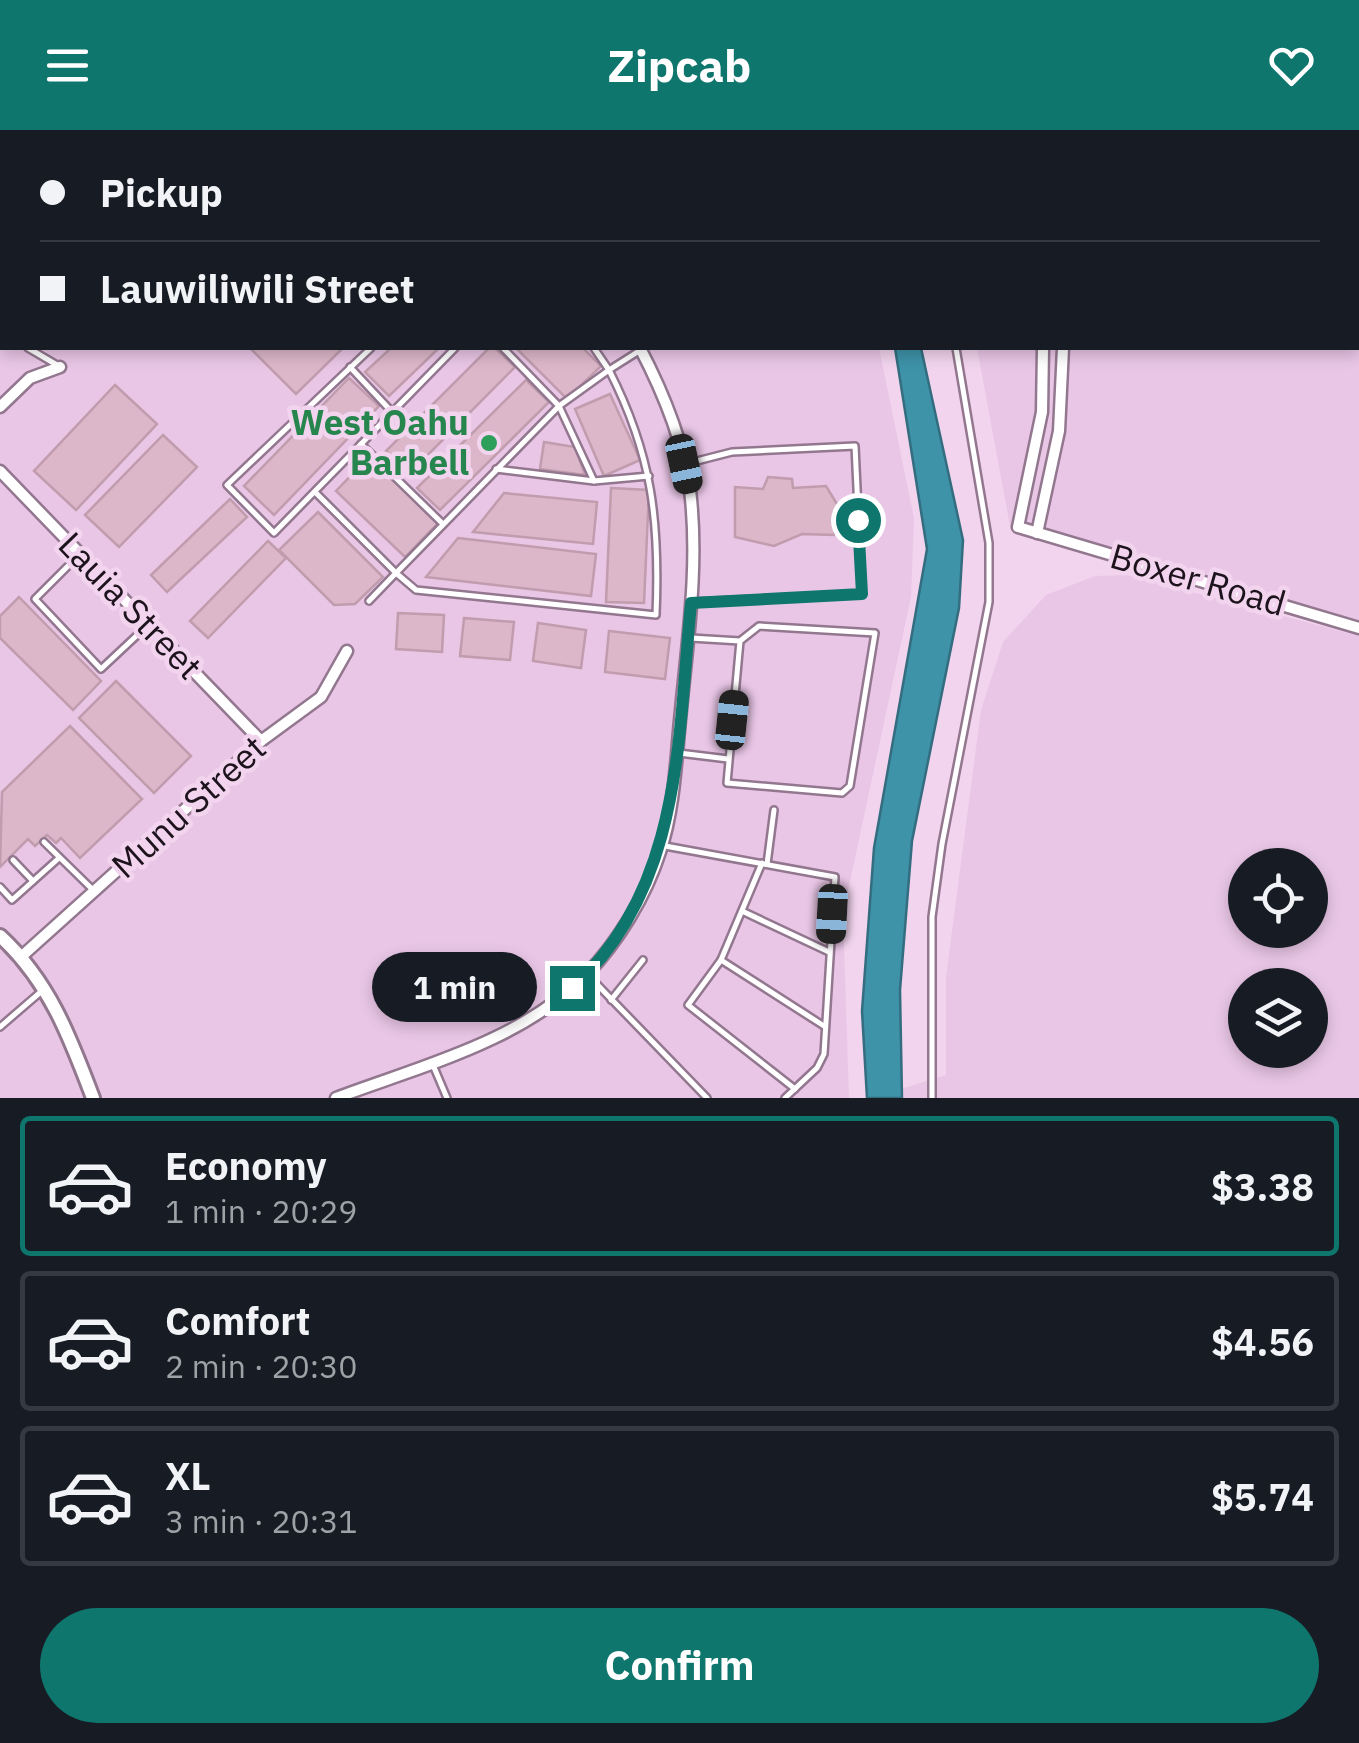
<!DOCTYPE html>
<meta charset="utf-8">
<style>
:root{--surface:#171b24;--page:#242831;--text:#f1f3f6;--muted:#9ea1a6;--line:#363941;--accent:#0f766e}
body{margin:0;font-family:"IBM Plex Sans",sans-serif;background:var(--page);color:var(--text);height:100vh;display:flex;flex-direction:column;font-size:38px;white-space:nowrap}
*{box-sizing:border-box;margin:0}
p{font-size:32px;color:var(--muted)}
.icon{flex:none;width:55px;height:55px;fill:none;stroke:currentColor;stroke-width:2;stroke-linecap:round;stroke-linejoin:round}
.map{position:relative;height:968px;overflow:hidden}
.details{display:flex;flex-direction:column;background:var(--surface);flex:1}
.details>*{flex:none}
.hud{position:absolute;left:0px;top:0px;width:1360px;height:220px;box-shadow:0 5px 15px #0003;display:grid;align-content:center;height:220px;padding:0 40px;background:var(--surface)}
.buttons{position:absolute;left:1228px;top:718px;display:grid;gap:20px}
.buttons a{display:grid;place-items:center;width:100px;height:100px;border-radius:50%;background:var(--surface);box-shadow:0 5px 15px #0003;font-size:50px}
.end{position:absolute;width:45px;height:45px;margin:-22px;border:12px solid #0f766e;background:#fff;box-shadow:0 0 0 5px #fff}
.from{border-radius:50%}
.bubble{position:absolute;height:70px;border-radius:35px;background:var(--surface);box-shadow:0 5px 15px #0003;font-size:32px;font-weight:800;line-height:70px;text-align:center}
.car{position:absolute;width:30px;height:60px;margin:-30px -15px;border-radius:12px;box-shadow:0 0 8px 2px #0007;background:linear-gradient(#222 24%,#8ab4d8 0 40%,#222 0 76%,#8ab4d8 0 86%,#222 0)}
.hud b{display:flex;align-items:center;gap:35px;height:95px;font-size:38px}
.hud b+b{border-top:2px solid var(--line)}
.hud i{width:25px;height:25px;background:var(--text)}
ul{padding:18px 0 0;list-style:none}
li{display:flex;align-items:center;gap:30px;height:140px;margin:0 20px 15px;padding:0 20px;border:5px solid var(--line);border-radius:10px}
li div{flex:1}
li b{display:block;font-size:38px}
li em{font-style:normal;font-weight:800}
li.current{border-color:var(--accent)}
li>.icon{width:90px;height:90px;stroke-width:1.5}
.button{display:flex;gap:20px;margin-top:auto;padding:20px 40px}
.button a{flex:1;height:115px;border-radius:60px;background:var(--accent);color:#fff;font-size:40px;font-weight:800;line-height:115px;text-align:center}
header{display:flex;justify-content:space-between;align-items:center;height:130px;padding:0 40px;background:var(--accent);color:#fff;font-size:45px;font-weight:800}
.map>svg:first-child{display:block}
</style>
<header><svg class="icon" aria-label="menu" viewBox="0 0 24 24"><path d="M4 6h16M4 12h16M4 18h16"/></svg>Zipcab<svg class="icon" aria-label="heart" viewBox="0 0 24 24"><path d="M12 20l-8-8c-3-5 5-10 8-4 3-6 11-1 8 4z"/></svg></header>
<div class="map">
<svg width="1359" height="968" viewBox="0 0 1359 968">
<rect width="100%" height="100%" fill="#f2d4ee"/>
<!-- built -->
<g fill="#e9c6e6" fill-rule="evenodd">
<polygon points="834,0 2,2 2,218 879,218 914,388 911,467 843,784 849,968 0,968 0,1"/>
<polygon points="937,0 1359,0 1359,495 1016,404 1010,396 977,218 1358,218 1358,2"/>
<path d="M 1127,445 L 1359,506 L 1359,968 L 872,968 L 946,945 L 946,847 L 981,580 L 1003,512 L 1046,465 L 1095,446 ZM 1245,735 L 1310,735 L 1310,800 L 1245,800 ZM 1245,855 L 1310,855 L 1310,920 L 1245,920 Z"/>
</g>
<!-- water -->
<polygon fill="#3e93a9" stroke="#346d7f" stroke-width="2.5" points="895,218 921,218 963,410 959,478 912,711 900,860 902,968 867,968 862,881 874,718 927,419"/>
<!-- building -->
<g fill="#dcb7c9" stroke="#c09cad" stroke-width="2.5">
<polygon points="250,218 338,218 341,220 296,264"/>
<polygon points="391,218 439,218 389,266 365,242"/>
<polygon points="489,218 495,218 515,237 409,344 386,321"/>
<polygon points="516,218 583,218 601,236 567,269"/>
<polygon points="349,248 379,276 274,385 244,356"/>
<polygon points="526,250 549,272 440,380 417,358"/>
<polygon points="115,255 157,294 76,380 34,341"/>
<polygon points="610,264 640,330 604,346 575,279"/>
<polygon points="163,305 197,337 119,417 85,385"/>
<polygon points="544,312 575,317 585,345 540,339"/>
<polygon points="370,326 439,392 405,427 336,361"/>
<polygon points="768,347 792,349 793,358 826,356 840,379 834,405 802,404 774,416 735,407 735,357 763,359"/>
<polygon points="611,358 649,360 644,473 606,472"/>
<polygon points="504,363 597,372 593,414 473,402"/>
<polygon points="230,369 247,387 167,462 151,445"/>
<polygon points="318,382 383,447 355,474 334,475 279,420"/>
<polygon points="458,408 596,424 591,466 426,447"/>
<polygon points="268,411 286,428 208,508 190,491"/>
<polygon points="19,467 101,551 73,580 0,508 0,486"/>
<polygon points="398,483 444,485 442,522 396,519"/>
<polygon points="464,488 514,492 510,530 460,526"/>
<polygon points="538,493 586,500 581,538 533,531"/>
<polygon points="609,501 670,508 665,549 605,542"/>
<polygon points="116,551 191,626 154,663 79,588"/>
<polygon points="70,596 142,669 80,728 61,708 56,713 47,705 35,716 28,709 0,737 2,662"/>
</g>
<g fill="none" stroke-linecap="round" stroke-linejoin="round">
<!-- service casing -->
<g stroke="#92778f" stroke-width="10">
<g id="service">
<polyline points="513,0 516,2"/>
<polyline points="686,0 689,2"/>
<polyline points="916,0 917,2"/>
<polyline points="146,2 148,0"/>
<polyline points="216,2 219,0"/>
<polyline points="280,2 283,0"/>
<polyline points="1156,2 1157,0"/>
<polyline points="1253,2 1254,0"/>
<polyline points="1358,81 1359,81"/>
<polyline points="1358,148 1359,149"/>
<polyline points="0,191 2,194"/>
<polyline points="28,218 57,235"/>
<polyline points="371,218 227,355 274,403 455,218"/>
<polyline points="594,218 609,240 639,221"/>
<polyline points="350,237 392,282"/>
<polyline points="361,314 443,394"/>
<polyline points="685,334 732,322 855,316 862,464 694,472"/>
<polyline points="496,339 594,351 559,276 503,218"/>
<polyline points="594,351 649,346"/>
<path d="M 315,362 L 396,443 L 559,276 L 609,240 C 652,324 660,391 656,485 L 416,460 L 396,443 L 369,471"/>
<polyline points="80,424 35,469 101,539 148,495"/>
<polyline points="691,508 740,511 727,653 842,663 850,656 875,503 759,496 740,511"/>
<polyline points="679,623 728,629"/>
<polyline points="44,712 92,759"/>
<polyline points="665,716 835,747 824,924 817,938 785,968"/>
<polyline points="13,730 33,751"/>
<polyline points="762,733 721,830 824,896"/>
<polyline points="767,734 774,680"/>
<polyline points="0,757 12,770 59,728"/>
<polyline points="742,781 829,822"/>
<polyline points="721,830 688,875 795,959"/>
<polyline points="587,844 707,968"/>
<polyline points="611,870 643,830"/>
<polyline points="0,897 43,860"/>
<polyline points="433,935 447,968"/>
<polyline points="932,968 932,787 942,714 989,472 989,413 956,218"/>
</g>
</g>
<!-- minor casing -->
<g stroke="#92778f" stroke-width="15">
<g id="minor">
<polyline points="450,0 453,2"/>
<polyline points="1080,2 1080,0"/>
<polyline points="1103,2 1104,0"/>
<polyline points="1043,218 1042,282 1018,397 1359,498"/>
<polyline points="0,277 30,248 60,237"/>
<polyline points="0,341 261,611"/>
<polyline points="1037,403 1059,301 1063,218"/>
<polyline points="22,826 261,611 321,567 347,521"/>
<path d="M 336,968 C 421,936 520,912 586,845 C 618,812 646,766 660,722 C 675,677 676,627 681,580 C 688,507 699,433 690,360 C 683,310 663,262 640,218"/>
</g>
</g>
<!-- tertiary casing -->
<g stroke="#92778f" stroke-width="18">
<path id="tertiary" d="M 0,806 C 49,851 70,907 93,968"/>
</g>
<!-- service -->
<use href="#service" stroke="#fff" stroke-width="5"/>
<!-- minor -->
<use href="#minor" stroke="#fff" stroke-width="10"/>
<!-- tertiary -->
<use href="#tertiary" stroke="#fff" stroke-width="12"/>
</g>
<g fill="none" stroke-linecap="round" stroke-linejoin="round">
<!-- route -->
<path stroke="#0f766e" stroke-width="12" d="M 572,858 C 682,760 678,608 691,473 L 862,464 L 858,390"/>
</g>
<!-- markers -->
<circle fill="#2e9e5b" stroke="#f2d4ee" stroke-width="4" cx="489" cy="313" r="10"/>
<g text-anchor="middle" stroke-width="9" stroke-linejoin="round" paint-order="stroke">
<!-- leisure labels -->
<g font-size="35" font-weight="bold" fill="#27864d" stroke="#f2d4ee" text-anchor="end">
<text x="469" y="305">West Oahu<tspan x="469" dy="40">Barbell</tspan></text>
</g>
<!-- street labels -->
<g font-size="35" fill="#1d131c" stroke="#f2d4ee">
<text transform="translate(1198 450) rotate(16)" y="12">Boxer Road</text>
<text transform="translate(130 476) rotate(46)" y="12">Lauia Street</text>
<text transform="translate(189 677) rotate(-42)" y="12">Munu Street</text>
</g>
</g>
</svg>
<div class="buttons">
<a><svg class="icon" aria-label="locate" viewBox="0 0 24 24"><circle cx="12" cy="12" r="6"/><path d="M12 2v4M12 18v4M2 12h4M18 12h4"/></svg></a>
<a><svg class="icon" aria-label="layers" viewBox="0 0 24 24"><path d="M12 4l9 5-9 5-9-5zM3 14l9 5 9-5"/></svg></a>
</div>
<i class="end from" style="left:858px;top:390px"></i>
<i class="end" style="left:572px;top:858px"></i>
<div class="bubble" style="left:372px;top:822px;width:165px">1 min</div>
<i class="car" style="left:684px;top:334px;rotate:168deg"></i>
<i class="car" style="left:732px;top:590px;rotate:6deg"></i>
<i class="car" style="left:832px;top:784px;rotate:183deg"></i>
<div class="hud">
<b><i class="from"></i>Pickup</b>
<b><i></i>Lauwiliwili Street</b>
</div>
</div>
<section class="details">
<ul>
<li class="current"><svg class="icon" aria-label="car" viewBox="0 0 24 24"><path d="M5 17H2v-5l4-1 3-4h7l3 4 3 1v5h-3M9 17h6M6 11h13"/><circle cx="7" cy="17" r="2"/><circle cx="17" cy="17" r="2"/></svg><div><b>Economy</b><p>1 min · 20:29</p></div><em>$3.38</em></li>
<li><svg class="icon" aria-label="car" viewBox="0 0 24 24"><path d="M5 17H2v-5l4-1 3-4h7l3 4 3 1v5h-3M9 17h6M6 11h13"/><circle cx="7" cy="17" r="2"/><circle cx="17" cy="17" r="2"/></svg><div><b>Comfort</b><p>2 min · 20:30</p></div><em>$4.56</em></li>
<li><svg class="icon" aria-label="car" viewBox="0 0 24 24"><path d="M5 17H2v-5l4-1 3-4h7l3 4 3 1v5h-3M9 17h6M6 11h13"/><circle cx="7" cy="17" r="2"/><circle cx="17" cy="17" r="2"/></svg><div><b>XL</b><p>3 min · 20:31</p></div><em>$5.74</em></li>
</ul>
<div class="button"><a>Confirm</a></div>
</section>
